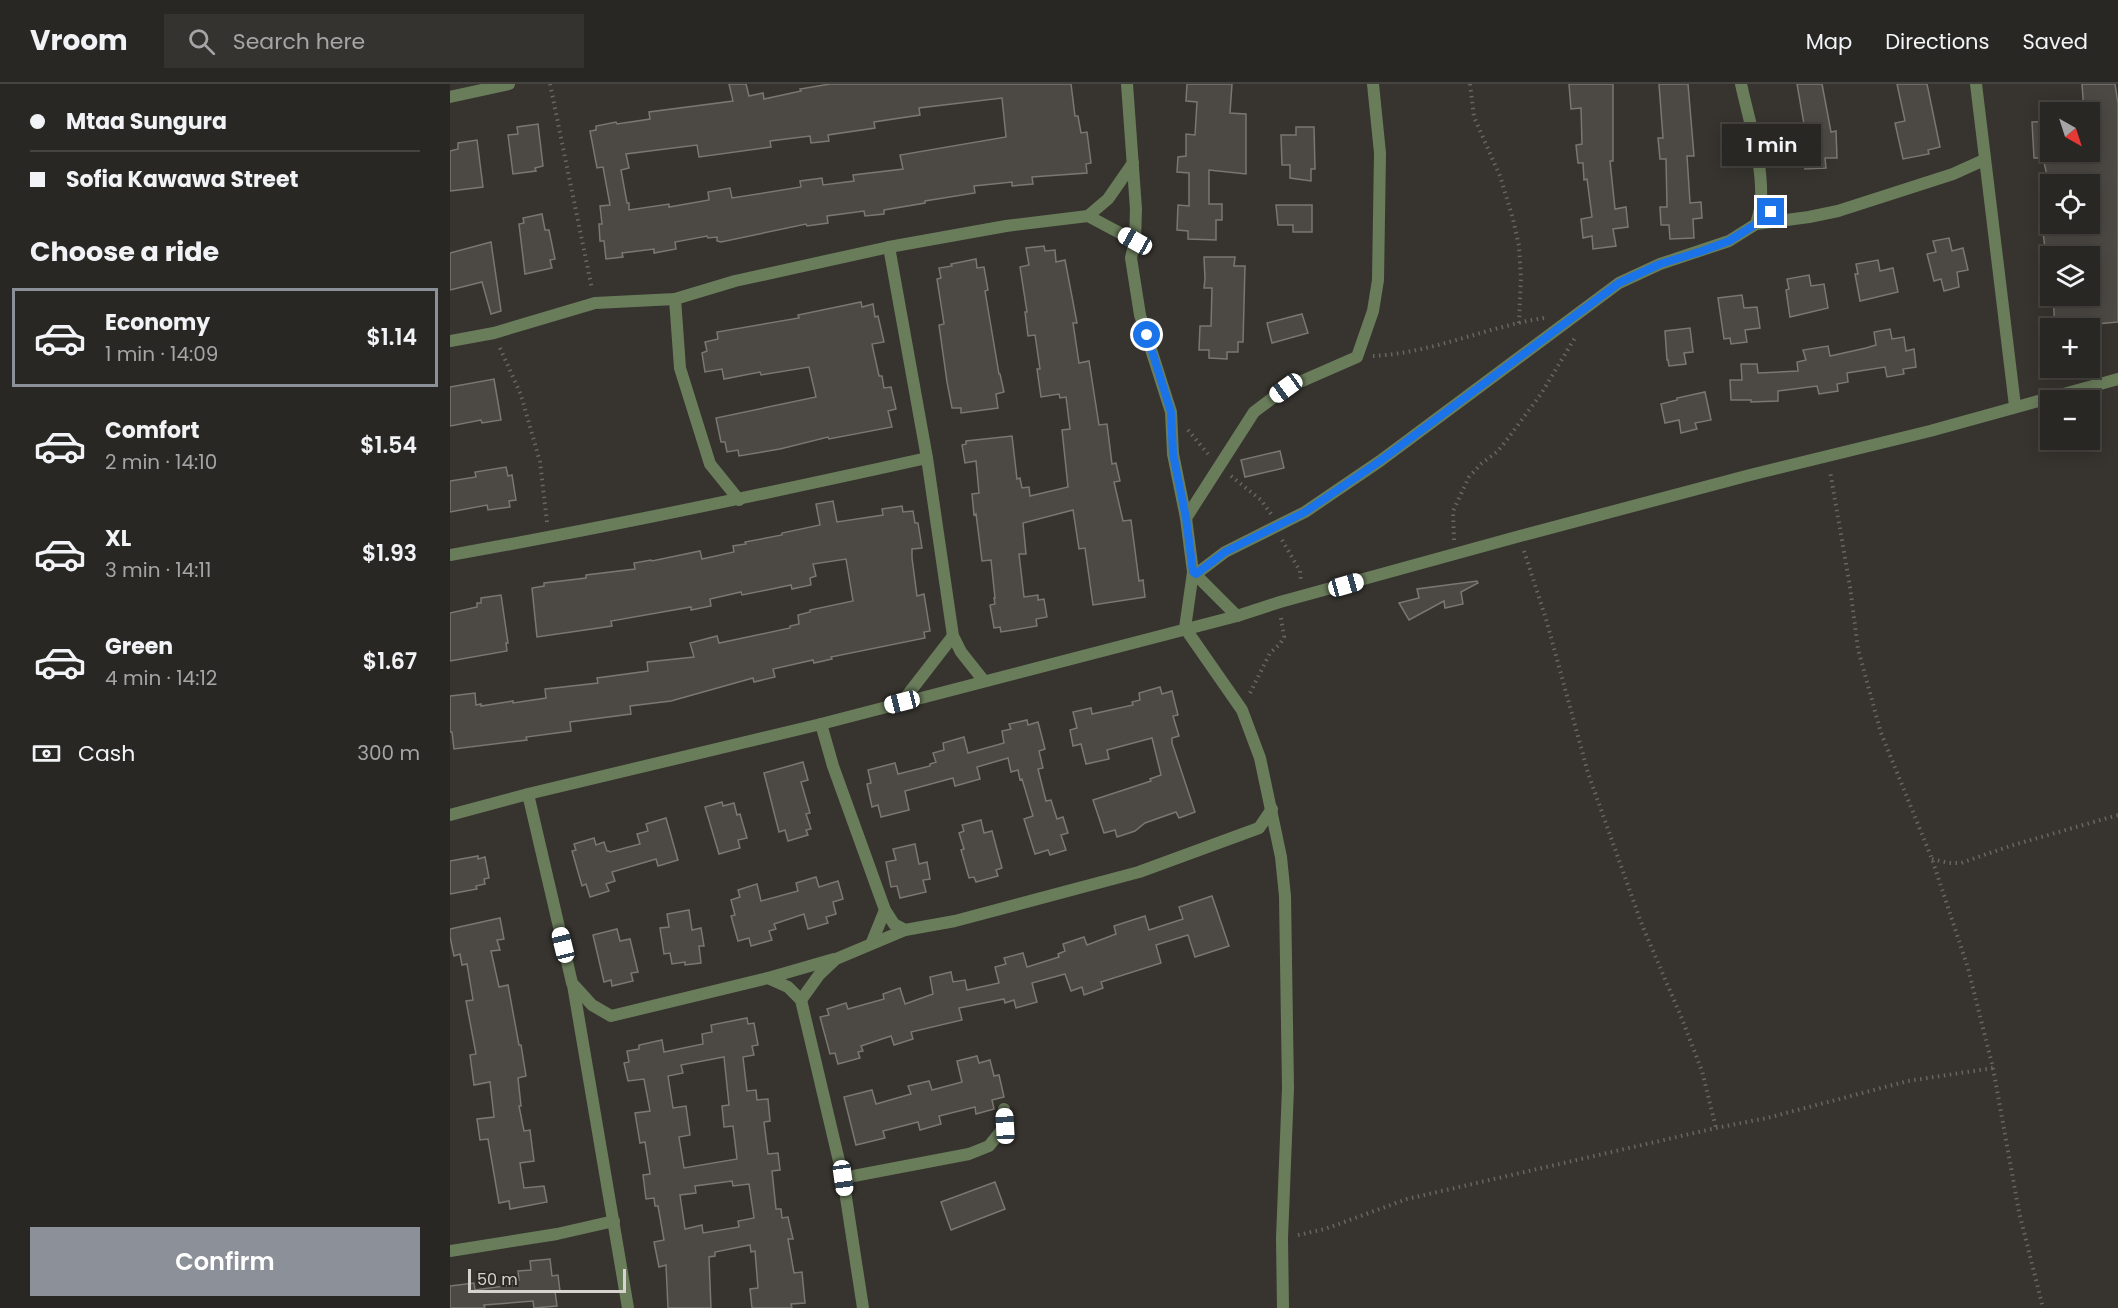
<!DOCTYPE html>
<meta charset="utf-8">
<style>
:root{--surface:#292723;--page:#353330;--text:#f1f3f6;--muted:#a5a5a6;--line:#454441;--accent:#8c9099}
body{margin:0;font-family:Poppins,sans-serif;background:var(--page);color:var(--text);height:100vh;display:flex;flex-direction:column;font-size:22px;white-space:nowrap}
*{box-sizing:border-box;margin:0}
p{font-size:20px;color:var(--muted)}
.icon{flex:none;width:33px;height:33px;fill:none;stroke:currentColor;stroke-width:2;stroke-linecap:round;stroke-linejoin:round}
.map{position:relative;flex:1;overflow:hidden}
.panel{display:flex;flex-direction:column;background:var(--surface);width:450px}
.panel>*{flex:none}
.hud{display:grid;align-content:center;height:132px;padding:0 30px;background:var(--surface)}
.needle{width:39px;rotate:141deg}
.tools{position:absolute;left:1590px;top:18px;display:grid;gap:12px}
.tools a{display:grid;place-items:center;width:60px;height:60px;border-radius:0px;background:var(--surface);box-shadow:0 3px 15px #0003,0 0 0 2px var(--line);font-size:30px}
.scale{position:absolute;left:18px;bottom:15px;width:158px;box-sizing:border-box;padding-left:6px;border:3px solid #d5d2cf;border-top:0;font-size:16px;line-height:21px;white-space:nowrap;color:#d5d2cf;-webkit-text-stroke:4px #2d2a25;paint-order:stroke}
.end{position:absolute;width:27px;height:27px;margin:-14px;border:8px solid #1a73e8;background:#fff;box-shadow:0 0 0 3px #fff}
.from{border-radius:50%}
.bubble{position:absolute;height:42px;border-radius:0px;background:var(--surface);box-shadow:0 3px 15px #0003,0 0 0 2px var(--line);font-size:20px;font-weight:600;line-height:42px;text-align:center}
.car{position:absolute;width:18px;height:36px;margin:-18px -9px;border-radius:8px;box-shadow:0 0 4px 2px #0007;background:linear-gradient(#fff 24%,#345 0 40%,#fff 0 76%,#345 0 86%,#fff 0)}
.hud b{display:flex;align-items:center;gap:21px;height:57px;font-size:22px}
.hud b+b{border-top:2px solid var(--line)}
.hud i{width:15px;height:15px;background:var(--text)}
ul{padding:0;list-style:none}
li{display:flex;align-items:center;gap:18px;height:99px;margin:0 12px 9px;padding:0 18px;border:3px solid transparent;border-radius:0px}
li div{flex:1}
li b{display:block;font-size:22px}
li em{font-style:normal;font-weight:600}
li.active{border-color:var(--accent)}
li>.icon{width:54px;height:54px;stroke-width:1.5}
h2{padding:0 30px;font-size:27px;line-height:72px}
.pay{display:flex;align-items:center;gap:15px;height:66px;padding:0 30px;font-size:22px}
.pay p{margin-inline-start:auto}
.button{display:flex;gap:12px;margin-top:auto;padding:12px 30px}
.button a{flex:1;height:69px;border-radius:0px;background:var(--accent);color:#fff;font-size:24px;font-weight:600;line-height:69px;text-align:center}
header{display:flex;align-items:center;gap:36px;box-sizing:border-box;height:84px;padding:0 30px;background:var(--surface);border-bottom:2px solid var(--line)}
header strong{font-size:28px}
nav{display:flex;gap:33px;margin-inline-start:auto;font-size:21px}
.search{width:420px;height:54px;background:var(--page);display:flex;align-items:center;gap:15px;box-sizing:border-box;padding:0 21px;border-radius:0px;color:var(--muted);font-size:22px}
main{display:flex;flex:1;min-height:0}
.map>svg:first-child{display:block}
</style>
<header>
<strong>Vroom</strong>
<div class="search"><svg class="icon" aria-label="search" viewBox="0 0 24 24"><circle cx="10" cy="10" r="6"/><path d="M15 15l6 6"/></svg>Search here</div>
<nav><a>Map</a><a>Directions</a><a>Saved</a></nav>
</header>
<main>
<section class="panel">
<div class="hud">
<b><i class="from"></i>Mtaa Sungura</b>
<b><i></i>Sofia Kawawa Street</b>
</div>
<h2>Choose a ride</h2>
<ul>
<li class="active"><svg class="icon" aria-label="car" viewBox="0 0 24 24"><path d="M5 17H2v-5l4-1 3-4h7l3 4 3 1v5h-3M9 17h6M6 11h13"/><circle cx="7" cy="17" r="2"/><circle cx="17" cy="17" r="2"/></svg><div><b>Economy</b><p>1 min · 14:09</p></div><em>$1.14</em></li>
<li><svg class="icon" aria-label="car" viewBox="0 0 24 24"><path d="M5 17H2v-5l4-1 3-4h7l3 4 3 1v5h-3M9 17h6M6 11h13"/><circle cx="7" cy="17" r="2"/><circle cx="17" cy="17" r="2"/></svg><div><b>Comfort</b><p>2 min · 14:10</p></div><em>$1.54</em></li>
<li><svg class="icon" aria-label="car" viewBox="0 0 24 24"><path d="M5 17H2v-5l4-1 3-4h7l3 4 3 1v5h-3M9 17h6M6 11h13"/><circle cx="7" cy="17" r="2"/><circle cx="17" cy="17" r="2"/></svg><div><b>XL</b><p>3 min · 14:11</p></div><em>$1.93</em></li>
<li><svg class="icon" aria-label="car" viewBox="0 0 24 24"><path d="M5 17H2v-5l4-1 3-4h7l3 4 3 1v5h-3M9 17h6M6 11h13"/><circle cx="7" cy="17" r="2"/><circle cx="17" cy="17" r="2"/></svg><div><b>Green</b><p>4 min · 14:12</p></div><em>$1.67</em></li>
</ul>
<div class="pay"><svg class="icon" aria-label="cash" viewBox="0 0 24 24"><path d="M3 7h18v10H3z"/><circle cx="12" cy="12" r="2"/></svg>Cash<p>300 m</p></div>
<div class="button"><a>Confirm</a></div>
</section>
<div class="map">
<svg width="1668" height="1224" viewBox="0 0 1668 1224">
<rect width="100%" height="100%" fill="#37342f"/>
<!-- building -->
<g fill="#4c4944" stroke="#7a7670" stroke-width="1.5" fill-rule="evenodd">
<path d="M 279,0 L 296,0 L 299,12 L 313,9 L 314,15 L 351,7 L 350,5 L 380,0 L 621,0 L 625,32 L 628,32 L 631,49 L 637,48 L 641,79 L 636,80 L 637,89 L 582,93 L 583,100 L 562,102 L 562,98 L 524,102 L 525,109 L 475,117 L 475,119 L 434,126 L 434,130 L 415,132 L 414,127 L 377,132 L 378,139 L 357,142 L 356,140 L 271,158 L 267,157 L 267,153 L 258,154 L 257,152 L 225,158 L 226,165 L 204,169 L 204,165 L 172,169 L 173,173 L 156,175 L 154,157 L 150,157 L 149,140 L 152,140 L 150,122 L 160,121 L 153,83 L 147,84 L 140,47 L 146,46 L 146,42 L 166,38 L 167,40 L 200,35 L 199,28 L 283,17 ZM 552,14 L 556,53 L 450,71 L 453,85 L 403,91 L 404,97 L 373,101 L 372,94 L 350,97 L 351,103 L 282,114 L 280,104 L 258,108 L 259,116 L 219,123 L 219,120 L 179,126 L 179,119 L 177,119 L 171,86 L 179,84 L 176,70 L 247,61 L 249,73 L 321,63 L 320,57 L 360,52 L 361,59 L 379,57 L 378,51 L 425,44 L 424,38 L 470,31 L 469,24 Z"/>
<polygon points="737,0 782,0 780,29 796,30 796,90 759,86 759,120 772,120 772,136 766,136 766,156 738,155 738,147 727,146 728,121 739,122 739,89 727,88 728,73 736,72 736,50 745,51 747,18 736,17"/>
<polygon points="1119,0 1163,0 1163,77 1160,77 1165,125 1176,123 1178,143 1163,145 1166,162 1143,165 1142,152 1133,154 1131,135 1142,133 1137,95 1134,96 1133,79 1128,79 1126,61 1132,60 1131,24 1121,25"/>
<polygon points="1209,0 1238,0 1244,72 1237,72 1240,119 1251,118 1252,134 1243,135 1244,154 1220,155 1219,141 1211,141 1210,123 1217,123 1216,75 1210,75 1208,54 1213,54"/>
<polygon points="1347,0 1372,0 1381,48 1386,47 1387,74 1375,74 1376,84 1355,85 1354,70 1350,70 1348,40 1354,40"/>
<polygon points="1447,0 1477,0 1490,63 1478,66 1479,70 1453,75 1445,39 1455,37"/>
<polygon points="1632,0 1665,0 1668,20 1668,238 1646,240 1646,244 1605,244 1603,212 1640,213 1640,172 1596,172 1592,140 1640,140 1640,100 1599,100 1593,74 1584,74 1582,38 1600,37 1600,68 1640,68 1640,28 1634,28"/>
<polygon points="88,40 93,82 85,84 86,87 63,90 58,51 68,50 67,43"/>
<polygon points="846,43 864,43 865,85 861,85 861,97 840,94 840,81 832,81 831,51 846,51"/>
<polygon points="27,56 33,103 0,107 0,67 8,65 8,59"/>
<polygon points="826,121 862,121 862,148 843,148 843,141 828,141"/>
<polygon points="92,130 95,146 99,146 105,175 100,176 102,184 75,190 69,140 74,139 73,134"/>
<polygon points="1499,154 1502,167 1513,164 1518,186 1507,188 1509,203 1494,207 1491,195 1484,197 1477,170 1486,168 1483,157"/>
<polygon points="41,158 51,227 41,230 32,198 0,206 0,169"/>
<polygon points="594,162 595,167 605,166 606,178 615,176 627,239 623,239 629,279 639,277 649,341 657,340 662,380 666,379 670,397 664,398 673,437 681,436 689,497 693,496 695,513 643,521 635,464 629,465 623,426 573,439 576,470 569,470 574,513 588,511 588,516 594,515 597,533 586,535 587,542 551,548 550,543 544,544 540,521 545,520 544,514 545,514 541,476 532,477 526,430 524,431 522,410 529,409 526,377 515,379 512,361 516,360 516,357 562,352 567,395 570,394 572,404 579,403 580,412 618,403 612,346 620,345 616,313 610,314 609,310 591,313 587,285 590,285 585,251 578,252 575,228 577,228 570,183 579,181 576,164"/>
<polygon points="754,173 785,173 784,182 795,182 793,258 788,258 788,268 777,268 777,275 759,274 759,266 749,266 750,242 761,242 762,204 754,204 755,195"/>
<polygon points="526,175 527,184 534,183 538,206 535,207 549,290 550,290 554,308 546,310 548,324 511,329 511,324 502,324 497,298 489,241 494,240 487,195 491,194 489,184 502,182 501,180"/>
<polygon points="1428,176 1430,187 1443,184 1448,208 1410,217 1405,190 1408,190 1406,180"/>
<polygon points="1359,191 1361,202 1374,200 1378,224 1340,233 1336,206 1339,205 1337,195"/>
<polygon points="1292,211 1294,224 1307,223 1310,244 1295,246 1297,258 1281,260 1280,254 1274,255 1268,214"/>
<polygon points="411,218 412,223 423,220 425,233 428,232 434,258 422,260 429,292 432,292 434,304 441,303 446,325 438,327 442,343 379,355 378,353 330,365 289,372 288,366 277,368 275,358 271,358 266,334 366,313 359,283 311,291 310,288 274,295 272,285 255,288 252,269 257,267 255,258 268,255 267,248 349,234 348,231"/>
<polygon points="852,230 858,249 822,259 817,239"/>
<polygon points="1240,244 1243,268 1234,269 1236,280 1219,282 1218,276 1217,276 1215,247"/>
<polygon points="1440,245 1442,255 1454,253 1456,267 1464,265 1466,283 1453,285 1454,290 1437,293 1435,283 1397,289 1398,298 1387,300 1388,307 1369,310 1367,302 1328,307 1328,317 1301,318 1301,316 1281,316 1280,296 1292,296 1291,280 1307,280 1308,289 1348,287 1347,278 1356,276 1353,266 1378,262 1380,272 1416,264 1426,261 1424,248"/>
<polygon points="44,295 51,336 32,339 31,336 0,342 0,303"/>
<polygon points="1255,308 1261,336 1245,339 1247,345 1231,349 1229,336 1215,339 1211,320 1227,316 1227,314"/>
<polygon points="830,367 834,384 795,393 791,376"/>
<polygon points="56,383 58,392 62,391 66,416 59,417 60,423 38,426 37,421 0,428 0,397 26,393 25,388"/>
<polygon points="383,417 387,438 433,431 432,425 452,422 453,428 463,427 465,439 468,439 472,464 462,465 462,474 467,512 474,510 480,547 474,548 475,554 381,573 382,575 364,579 363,576 323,585 325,593 304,598 303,594 221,617 180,622 181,630 120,638 121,647 76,653 77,656 4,665 2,648 0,648 0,612 25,609 26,621 31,620 31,622 63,617 63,619 96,614 95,605 148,599 147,594 198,587 197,578 244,573 240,559 267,552 269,559 340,544 340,542 349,540 348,531 360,528 360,526 403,517 396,475 363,480 366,492 360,494 361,501 342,505 341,501 292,511 291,508 260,515 261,522 241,526 241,523 161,537 162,542 87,553 82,504 94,502 94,499 136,494 136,491 185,485 184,479 201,476 202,477 250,467 252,475 284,468 283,462 296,460 295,458 332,451 332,449 370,441 366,420"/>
<polygon points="1027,497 1028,499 1011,508 1013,520 995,524 994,517 959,536 949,519 969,514 967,505"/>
<polygon points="51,511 58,559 56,559 57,567 0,577 0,529 27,523 27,519 31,519 31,514"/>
<polygon points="710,603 712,610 722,607 728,631 723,632 729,652 722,654 722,659 745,728 729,734 726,728 695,739 685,747 667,753 665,746 654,749 643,716 701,697 700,695 711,691 702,654 657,666 659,675 636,680 631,660 623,662 620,646 627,644 623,628 641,624 642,630 683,621 682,618 690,616 689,609"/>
<polygon points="577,636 578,641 588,638 595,665 589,667 593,684 588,685 596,717 601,716 607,735 613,733 618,749 611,751 616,766 600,771 598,766 585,770 574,735 583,732 572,695 570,696 568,686 561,688 558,674 527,683 530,695 505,702 503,694 455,707 459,726 431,733 428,721 422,723 417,700 421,699 418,686 445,679 448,690 480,682 480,680 486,678 483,669 494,666 493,659 514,653 518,669 554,659 552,647 561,645 559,640"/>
<polygon points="353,678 358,696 351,698 360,729 356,730 361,745 356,746 358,751 338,757 335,746 329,748 314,689"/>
<polygon points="272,718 273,722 284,719 287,731 290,730 297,754 288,756 290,764 269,770 255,723"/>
<polygon points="216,734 228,776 208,782 206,775 162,788 165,797 156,800 159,807 140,813 136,800 132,802 122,767 126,766 124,760 144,754 146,761 154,758 157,767 159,767 160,768 190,760 187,750 198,747 196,740"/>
<polygon points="531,736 534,749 542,747 552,784 546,786 548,792 526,798 524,793 519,794 511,766 514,765 509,749 514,747 512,741"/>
<polygon points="465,760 469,780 477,778 480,795 473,796 476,808 450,814 447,802 441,803 436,778 446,776 443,765"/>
<polygon points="28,772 28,775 35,773 39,794 34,795 35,800 26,802 27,805 0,810 0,777"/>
<polygon points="366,793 369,803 388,797 393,815 383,818 386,830 376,833 378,839 358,845 354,830 324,840 326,845 319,847 322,856 301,862 299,854 288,857 281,832 285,831 281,816 290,813 288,806 307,800 311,817 348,807 346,799"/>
<polygon points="762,812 779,862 745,873 738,851 706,861 711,879 651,898 653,904 634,911 632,903 621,907 615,890 582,899 587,918 566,924 564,916 555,919 554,915 509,924 512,936 461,948 463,955 444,961 441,952 411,962 413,967 408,968 410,974 388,980 385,969 380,970 370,933 379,931 377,925 396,919 398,925 434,915 433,910 450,904 455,920 483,910 480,893 501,888 503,898 515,896 517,906 549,899 545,883 556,880 554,874 573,869 577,883 609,873 608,870 615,867 613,860 634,853 637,861 666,850 664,842 695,832 699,846 733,835 729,823"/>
<polygon points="239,826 242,846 251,844 254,862 249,862 251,879 235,881 235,878 222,880 220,869 214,870 210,844 219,843 217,830"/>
<polygon points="50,834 54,855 47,856 50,866 41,867 49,903 58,901 69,961 71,961 76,992 68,994 71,1022 69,1022 74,1047 80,1046 84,1077 70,1079 74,1104 94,1102 97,1118 60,1125 59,1117 49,1119 38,1055 30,1056 27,1035 44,1033 40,998 24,1001 20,971 26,970 16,917 23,916 17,880 12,881 10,870 4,872 0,853 0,845"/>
<polygon points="167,845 170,857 180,855 188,888 181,889 183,897 162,902 161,896 154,898 143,851"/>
<path d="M 297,934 L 298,940 L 304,939 L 308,961 L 302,962 L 304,971 L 293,973 L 297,1007 L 306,1006 L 307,1016 L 318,1015 L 320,1037 L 314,1038 L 318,1070 L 328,1069 L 330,1086 L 322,1087 L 326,1125 L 331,1125 L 332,1134 L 338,1133 L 343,1155 L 338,1155 L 344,1189 L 352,1188 L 355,1219 L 341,1220 L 342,1224 L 302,1224 L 300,1205 L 308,1204 L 305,1167 L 301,1168 L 300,1161 L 265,1168 L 265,1172 L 259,1173 L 261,1224 L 218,1224 L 216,1181 L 209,1183 L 204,1158 L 214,1156 L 208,1122 L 205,1122 L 204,1114 L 196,1115 L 193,1091 L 200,1090 L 195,1058 L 190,1059 L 185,1029 L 200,1027 L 194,995 L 178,997 L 174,979 L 179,978 L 177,967 L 189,965 L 189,961 L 212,956 L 214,968 L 253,960 L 252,950 L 262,948 L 261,941 ZM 274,973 L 279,1021 L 272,1022 L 274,1043 L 283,1042 L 287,1075 L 234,1084 L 229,1053 L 240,1051 L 236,1022 L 223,1024 L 218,992 L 233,989 L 231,981 ZM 282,1097 L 283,1102 L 299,1100 L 304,1134 L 288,1137 L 289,1143 L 253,1149 L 252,1141 L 235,1145 L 230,1111 L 246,1109 L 245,1102 Z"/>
<polygon points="527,972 529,979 540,976 544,992 549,991 554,1013 542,1016 544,1025 526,1030 525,1023 489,1032 491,1040 470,1046 468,1038 433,1047 435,1054 406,1061 394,1013 422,1006 426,1020 461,1010 458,1002 479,997 482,1006 512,998 507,977"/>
<polygon points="545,1098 555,1125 501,1146 491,1118"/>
<polygon points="100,1175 102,1192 108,1191 110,1207 105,1207 107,1222 84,1224 83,1217 34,1221 35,1224 0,1224 0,1202 24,1199 25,1206 61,1201 61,1197 69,1196 68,1187 81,1186 80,1177"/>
</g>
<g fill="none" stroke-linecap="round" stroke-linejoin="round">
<!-- path -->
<g stroke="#696662" stroke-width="4" stroke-dasharray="1.5 4.5" stroke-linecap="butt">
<polyline points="100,0 142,205"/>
<polyline points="1020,0 1024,33 1050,92 1063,135 1069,162 1071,194 1069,239"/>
<polyline points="50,264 71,311 90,378 97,438"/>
<path d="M 923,272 C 982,269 1036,243 1094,234"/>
<polyline points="738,346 758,370"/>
<polyline points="781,392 811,416 821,430"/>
<polyline points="832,456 850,487 851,497"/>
<polyline points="1004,456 1003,427 1019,393 1031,380 1048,367 1059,353 1091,310 1126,252"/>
<polyline points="1074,467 1096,535 1138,689 1192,841 1232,935 1252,987 1266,1044"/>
<polyline points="800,609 820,569 830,560 834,553 831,534"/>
<polyline points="1482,775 1499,779 1511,779 1560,762 1668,731"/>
<polyline points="1543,984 1569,1128 1593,1224"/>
<polyline points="848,1151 875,1145 957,1115 1266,1044 1317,1034 1458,997 1543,984 1518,884 1482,775 1431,649 1408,565 1400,503 1380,387"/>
</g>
<!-- street -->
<g stroke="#6a7d5b" stroke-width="12">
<polyline points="677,0 686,125 685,157 681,174 690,231 721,328 723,370 736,434 743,488 735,544 792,626 810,674 831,773 835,812 838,1004 832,1154 833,1224"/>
<path d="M 1291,0 C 1299,37 1313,78 1311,117 C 1311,124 1308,133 1306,140"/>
<polyline points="1526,0 1565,322"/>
<polyline points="0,13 59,0"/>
<polyline points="638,132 658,115 683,79"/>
<polyline points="439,163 477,374 503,552 511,568 534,597"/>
<polyline points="225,215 230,284 260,380 289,416"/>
<polyline points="0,257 44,249 145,219 225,215 285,197 439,163 556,142 638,132 685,157"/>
<polyline points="736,434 804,328 836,304 907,273 923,227 928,196 930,69 923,0"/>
<path d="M 0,471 C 160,443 319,409 477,374"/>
<polyline points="743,488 787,532"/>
<polyline points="746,490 775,468 855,428 930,377 1169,199 1210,180 1279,157 1306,140 1359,133 1388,127 1503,90 1534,76"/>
<polyline points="452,618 503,552"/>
<polyline points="371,640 383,682 435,826 444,840 455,846 505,837 689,788 809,744 822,725"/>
<polyline points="78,710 122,899 142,921 161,932 318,894 338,903 351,916 393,1094 413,1224"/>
<polyline points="0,731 78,710 371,640 787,532 830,518 1070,452 1300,391 1480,347 1668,295"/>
<polyline points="422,858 435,826"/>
<polyline points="318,894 384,875"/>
<polyline points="123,901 178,1224"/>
<polyline points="351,916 369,891 386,875 455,846"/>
<polyline points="393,1094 519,1070 539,1062 555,1042 554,1025"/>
<polyline points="0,1167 107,1150 164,1137"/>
</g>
</g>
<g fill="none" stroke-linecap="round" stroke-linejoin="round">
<!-- route -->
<polyline stroke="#1a73e8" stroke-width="8" points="697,251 721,328 723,370 736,434 743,488 746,490 775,468 855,428 930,377 1169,199 1210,180 1252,167 1279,157 1306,140 1312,119 1321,128"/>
</g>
</svg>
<div class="tools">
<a><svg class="needle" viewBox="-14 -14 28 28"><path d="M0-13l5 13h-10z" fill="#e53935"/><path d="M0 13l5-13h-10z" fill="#a5a5a6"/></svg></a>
<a><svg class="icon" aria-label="locate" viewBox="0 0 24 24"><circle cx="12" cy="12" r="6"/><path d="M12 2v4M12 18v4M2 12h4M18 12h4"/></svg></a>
<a><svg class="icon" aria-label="layers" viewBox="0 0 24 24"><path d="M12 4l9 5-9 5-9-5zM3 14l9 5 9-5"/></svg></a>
<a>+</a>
<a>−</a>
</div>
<div class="scale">50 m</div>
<i class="end from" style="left:697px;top:251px"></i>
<i class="end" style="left:1321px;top:128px"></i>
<div class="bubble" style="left:1272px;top:40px;width:99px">1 min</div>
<i class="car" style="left:685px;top:157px;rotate:299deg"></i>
<i class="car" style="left:836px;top:304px;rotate:234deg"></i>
<i class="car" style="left:896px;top:501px;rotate:74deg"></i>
<i class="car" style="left:452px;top:618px;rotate:256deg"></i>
<i class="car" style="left:113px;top:861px;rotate:346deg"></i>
<i class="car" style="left:555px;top:1042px;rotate:357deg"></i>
<i class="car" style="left:393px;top:1094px;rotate:172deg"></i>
</div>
</main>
